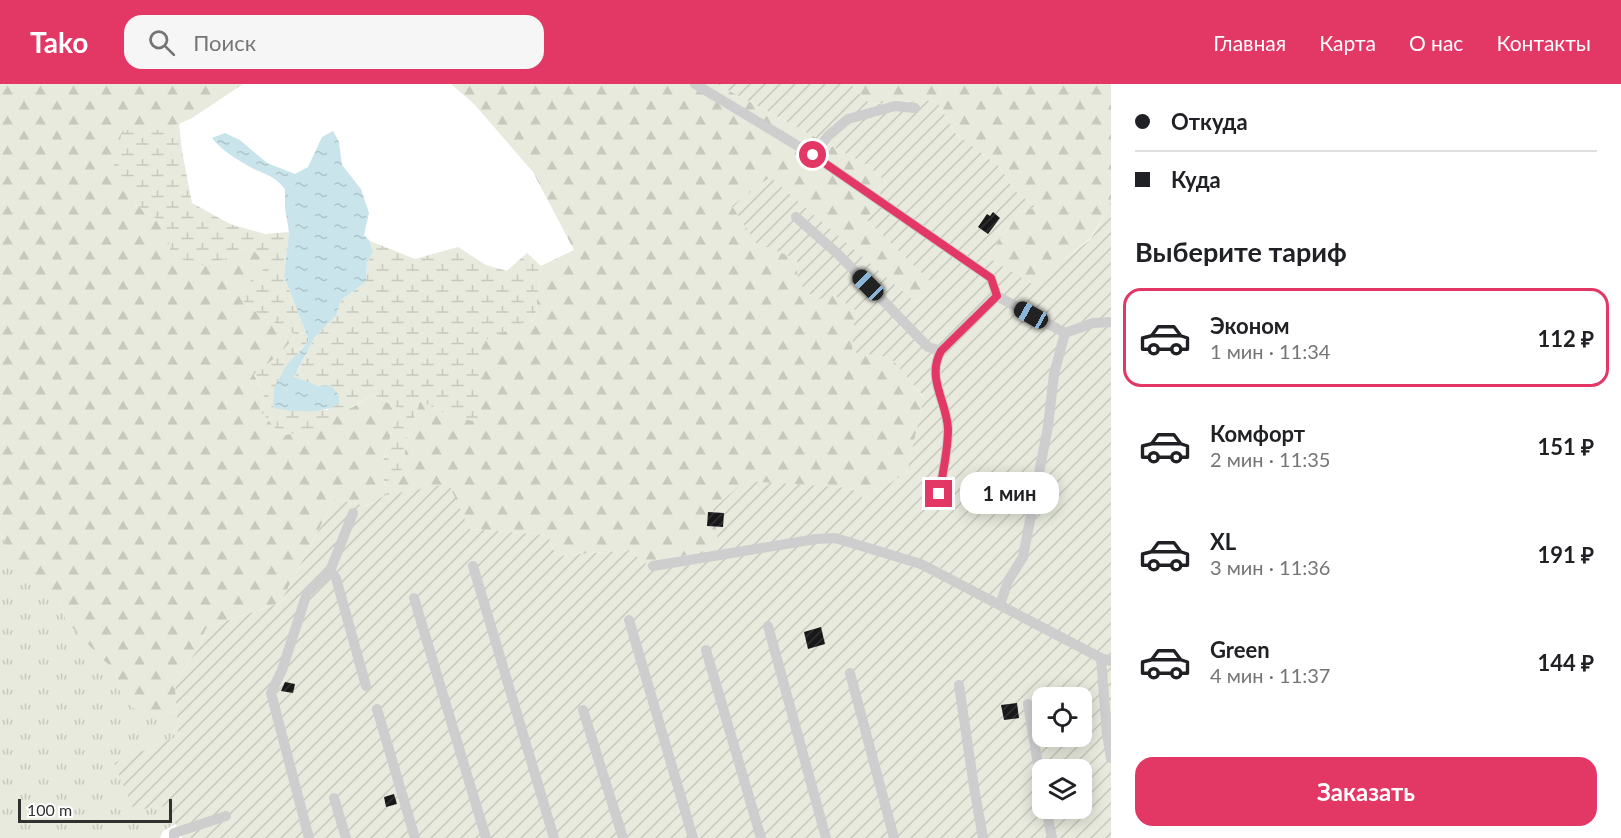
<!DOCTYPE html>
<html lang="ru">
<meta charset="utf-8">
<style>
:root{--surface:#fff;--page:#f6f6f6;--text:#202124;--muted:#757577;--line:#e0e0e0;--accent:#e33865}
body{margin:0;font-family:Lato,sans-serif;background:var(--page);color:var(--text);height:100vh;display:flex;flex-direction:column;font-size:22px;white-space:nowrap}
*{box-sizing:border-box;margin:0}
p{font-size:20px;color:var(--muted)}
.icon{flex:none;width:33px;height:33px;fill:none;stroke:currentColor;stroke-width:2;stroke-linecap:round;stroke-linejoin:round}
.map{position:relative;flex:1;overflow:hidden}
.drawer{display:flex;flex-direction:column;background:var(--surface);width:510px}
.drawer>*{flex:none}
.guide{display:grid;align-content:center;height:132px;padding:0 24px;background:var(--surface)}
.buttons{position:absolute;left:1032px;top:603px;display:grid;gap:12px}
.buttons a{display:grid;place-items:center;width:60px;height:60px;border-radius:12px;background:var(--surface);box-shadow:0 3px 15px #0003;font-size:30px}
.scale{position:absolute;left:18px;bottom:15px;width:154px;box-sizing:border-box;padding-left:6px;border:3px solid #313131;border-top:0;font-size:16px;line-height:21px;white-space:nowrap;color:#313131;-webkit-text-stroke:4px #fff;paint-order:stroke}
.end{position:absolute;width:27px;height:27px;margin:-14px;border:8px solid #e33865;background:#fff;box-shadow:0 0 0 3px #fff}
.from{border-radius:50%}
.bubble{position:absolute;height:42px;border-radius:18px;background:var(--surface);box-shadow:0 3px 15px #0003;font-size:20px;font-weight:700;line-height:42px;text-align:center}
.car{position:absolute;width:18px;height:36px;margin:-18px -9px;border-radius:8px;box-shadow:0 0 4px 2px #0007;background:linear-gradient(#222 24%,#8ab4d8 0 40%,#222 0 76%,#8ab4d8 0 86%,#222 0)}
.guide b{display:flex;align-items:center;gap:21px;height:57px;font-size:22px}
.guide b+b{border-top:2px solid var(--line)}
.guide i{width:15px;height:15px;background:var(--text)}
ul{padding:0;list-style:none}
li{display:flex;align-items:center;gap:18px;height:99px;margin:0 12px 9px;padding:0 12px;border:3px solid transparent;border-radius:18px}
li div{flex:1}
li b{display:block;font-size:22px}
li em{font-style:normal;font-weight:700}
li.on{border-color:var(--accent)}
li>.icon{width:54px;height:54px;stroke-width:1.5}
h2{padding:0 24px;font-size:27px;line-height:72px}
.cta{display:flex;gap:12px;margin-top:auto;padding:12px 24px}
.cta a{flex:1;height:69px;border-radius:18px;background:var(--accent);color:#fff;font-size:24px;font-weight:700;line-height:69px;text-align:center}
header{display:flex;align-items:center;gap:36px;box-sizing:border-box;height:84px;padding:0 30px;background:var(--accent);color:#fff}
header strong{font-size:28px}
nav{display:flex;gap:33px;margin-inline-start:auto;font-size:21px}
.search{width:420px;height:54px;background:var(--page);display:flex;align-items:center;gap:15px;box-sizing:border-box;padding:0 21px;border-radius:18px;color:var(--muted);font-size:22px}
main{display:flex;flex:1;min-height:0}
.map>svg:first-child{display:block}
</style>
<header>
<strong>Tako</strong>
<div class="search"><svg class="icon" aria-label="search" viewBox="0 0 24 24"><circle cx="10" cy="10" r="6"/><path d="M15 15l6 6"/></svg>Поиск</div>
<nav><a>Главная</a><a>Карта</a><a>О нас</a><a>Контакты</a></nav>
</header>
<main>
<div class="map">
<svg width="1111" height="754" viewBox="0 0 1111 754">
<defs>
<pattern id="grass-tufts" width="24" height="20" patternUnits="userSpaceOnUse" patternTransform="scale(1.5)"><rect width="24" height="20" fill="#e7eadd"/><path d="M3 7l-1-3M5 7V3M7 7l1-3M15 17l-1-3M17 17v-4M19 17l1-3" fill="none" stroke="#c7c9be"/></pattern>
<pattern id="forest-firs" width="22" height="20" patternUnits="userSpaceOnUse" patternTransform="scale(1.5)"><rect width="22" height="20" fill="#e7eadd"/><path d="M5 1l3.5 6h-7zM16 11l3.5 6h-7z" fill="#c7c9be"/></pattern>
<pattern id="wetland-marsh" width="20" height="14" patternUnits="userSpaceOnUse" patternTransform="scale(1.5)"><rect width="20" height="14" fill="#e7eadd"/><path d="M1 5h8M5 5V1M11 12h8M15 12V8" fill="none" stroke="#c7c9be"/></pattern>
<pattern id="garden-furrows" width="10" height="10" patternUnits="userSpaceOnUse" patternTransform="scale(1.5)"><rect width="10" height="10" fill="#e7eadd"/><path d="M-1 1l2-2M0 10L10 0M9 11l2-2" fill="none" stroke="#c7c9be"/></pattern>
<pattern id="water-ripples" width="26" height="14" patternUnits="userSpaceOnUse" patternTransform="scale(1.5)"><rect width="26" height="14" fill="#c9e4ea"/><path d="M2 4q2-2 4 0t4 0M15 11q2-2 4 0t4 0" fill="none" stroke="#adc4c9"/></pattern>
<pattern id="building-hatch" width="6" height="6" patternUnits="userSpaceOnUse" patternTransform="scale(1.5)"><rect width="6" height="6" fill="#181818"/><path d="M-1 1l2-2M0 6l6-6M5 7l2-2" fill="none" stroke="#313131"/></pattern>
</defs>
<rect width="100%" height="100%" fill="#fff"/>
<!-- grass -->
<polygon fill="url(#grass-tufts)" points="0,448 6,461 41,492 60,516 66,537 101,574 115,586 120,606 162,631 177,628 178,652 167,722 176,740 163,747 160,754 0,754"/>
<!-- forest -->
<g fill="url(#forest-firs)">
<polygon points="0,0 243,0 192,34 165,46 128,46 136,121 164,140 193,180 214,180 250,162 268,182 250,224 296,251 280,270 254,291 264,309 262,329 282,351 353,323 372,311 399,324 382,380 386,410 401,390 407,355 420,317 451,332 482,256 535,235 541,182 574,166 533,88 474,20 451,0 717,0 867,81 886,98 867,136 937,203 914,218 769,93 797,175 798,198 834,211 855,226 924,314 907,388 865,417 720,464 643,480 632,466 556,472 548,451 469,445 386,411 366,422 335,415 280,519 206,544 199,563 175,599 177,628 162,631 137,629 120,606 115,586 101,574 66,537 60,516 44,511 41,492 29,491 6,461 0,448"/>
<polygon points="850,0 1111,0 1111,118 1091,154 1032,201 987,173 1019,128 1036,123 1014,106 999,82 956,50 936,16 870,20"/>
</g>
<!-- wetland -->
<polygon fill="url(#wetland-marsh)" points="179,39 182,67 192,119 230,140 265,150 289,148 284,192 309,257 298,268 283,326 328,326 319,302 294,294 315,253 336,232 341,216 366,198 367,179 373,168 370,157 415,175 458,163 486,181 507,187 527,169 541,182 535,235 482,257 477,338 451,332 420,317 407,355 401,390 386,411 382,380 399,324 372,311 317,344 282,352 262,329 264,309 254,290 280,270 296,251 249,224 237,209 267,182 250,162 214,180 193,181 171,169 164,140 136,121 133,98 113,88 116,68 122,49 128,46 165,46"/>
<!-- garden -->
<path fill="url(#garden-furrows)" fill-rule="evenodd" d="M 717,0 L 850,0 L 870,20 L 936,16 L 956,50 L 999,82 L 1014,106 L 1036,123 L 1019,128 L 987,173 L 1032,200 L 1091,155 L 1111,118 L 1111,754 L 182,754 L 167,722 L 134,726 L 114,679 L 178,652 L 175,599 L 199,563 L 206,544 L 280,519 L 335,415 L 366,422 L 386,411 L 449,400 L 469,445 L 548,451 L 556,472 L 632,466 L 643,480 L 719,464 L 713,425 L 745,397 L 851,404 L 865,416 L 907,388 L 924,313 L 890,273 L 852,268 L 855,226 L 834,211 L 816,216 L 798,198 L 797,175 L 756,159 L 732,122 L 770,93 L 915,218 L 936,203 L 867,136 L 886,98 L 867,81 ZM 1042,614 L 1082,614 L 1082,652 L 1042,652 ZM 1042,686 L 1082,686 L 1082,724 L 1042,724 Z"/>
<!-- water -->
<path fill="url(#water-ripples)" d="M 333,47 L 339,58 L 342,81 L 361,105 L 369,129 L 364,151 L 370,157 L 373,168 L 367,179 L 366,198 L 341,216 L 336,232 L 315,253 L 294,293 L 319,302 L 330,301 L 339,311 L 339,320 C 321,330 293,328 273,324 L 274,304 L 287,281 L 309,257 L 284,192 L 289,148 L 285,124 L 285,105 C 274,92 269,92 254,85 C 239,77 222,67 212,54 L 225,49 L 240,56 L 267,79 L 295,90 L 308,83 L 322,53 Z"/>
<!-- building -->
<g fill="url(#building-hatch)">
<polygon points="993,128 1000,134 988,150 978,143 987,130 990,132"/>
<polygon points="708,428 724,429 723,443 707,442"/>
<polygon points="821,543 825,560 808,565 804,548"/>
<polygon points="285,598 295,600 293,609 281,607"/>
<polygon points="1017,619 1019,634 1004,636 1001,621"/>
<polygon points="394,710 397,720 386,723 384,713"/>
</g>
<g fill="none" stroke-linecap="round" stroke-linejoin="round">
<!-- minor -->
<g stroke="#cecece" stroke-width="10">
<polyline points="695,0 813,71 991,194 997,212 1065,249 1093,239 1111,238"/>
<polyline points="813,71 828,52 848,35 895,22 915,24"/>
<polyline points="796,133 840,172 928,263 941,267"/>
<path d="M 939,410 C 943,388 948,367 948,345 C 947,318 926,294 941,267 L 997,212"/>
<polyline points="473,482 554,754"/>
<polyline points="653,482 816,455 835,454 921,480 1101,574 1111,577"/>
<polyline points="330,487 336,494 366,602"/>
<polyline points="414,514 486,754"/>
<polyline points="1000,521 1008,497 1023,473 1048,342 1054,290 1065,249"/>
<polyline points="629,536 693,754"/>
<polyline points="768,542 826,754"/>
<polyline points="706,566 761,754"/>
<polyline points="1101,574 1107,650 1111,674"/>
<polyline points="850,589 894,754"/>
<polyline points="959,601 974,703 983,754"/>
<polyline points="1028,620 1042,705"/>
<polyline points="377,625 415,754"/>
<polyline points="583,626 623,754"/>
<polyline points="334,714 346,754"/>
<polyline points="1046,724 1052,754"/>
<polyline points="174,754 174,749 226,732"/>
<polyline points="309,754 271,609 282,586 307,509 330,487 353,429"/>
</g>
</g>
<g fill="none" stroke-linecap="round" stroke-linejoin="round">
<!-- route -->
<path stroke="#e33865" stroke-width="8" d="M 813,71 L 991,194 L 997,212 L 941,267 C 926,294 947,318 948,345 C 948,367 943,388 939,410"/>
</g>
</svg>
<div class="buttons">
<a><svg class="icon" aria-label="locate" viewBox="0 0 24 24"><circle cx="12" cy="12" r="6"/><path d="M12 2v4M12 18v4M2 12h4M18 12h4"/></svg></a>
<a><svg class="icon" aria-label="layers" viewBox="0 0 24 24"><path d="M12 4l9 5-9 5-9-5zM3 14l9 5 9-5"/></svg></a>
</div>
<div class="scale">100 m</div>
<i class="end from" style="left:813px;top:71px"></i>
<i class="end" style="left:939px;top:410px"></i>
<div class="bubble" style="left:960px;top:388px;width:99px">1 мин</div>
<i class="car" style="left:868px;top:201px;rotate:315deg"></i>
<i class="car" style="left:1031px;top:231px;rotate:299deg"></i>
</div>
<section class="drawer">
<div class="guide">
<b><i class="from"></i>Откуда</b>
<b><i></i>Куда</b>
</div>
<h2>Выберите тариф</h2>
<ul>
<li class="on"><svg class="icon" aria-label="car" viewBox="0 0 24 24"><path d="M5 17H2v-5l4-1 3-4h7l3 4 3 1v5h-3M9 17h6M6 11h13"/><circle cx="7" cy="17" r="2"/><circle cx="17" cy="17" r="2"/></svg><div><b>Эконом</b><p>1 мин · 11:34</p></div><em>112 ₽</em></li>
<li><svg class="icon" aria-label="car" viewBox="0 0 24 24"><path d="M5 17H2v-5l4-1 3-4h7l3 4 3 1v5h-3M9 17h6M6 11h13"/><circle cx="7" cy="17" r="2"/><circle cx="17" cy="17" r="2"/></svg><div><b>Комфорт</b><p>2 мин · 11:35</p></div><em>151 ₽</em></li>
<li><svg class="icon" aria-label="car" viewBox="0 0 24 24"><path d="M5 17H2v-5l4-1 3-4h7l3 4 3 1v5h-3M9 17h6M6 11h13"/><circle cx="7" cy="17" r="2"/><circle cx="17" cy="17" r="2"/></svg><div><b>XL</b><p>3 мин · 11:36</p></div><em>191 ₽</em></li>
<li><svg class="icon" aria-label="car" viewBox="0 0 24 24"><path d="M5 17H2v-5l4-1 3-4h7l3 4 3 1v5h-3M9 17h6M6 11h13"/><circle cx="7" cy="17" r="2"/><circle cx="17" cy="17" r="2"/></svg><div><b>Green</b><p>4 мин · 11:37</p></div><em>144 ₽</em></li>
</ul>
<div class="cta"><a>Заказать</a></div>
</section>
</main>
